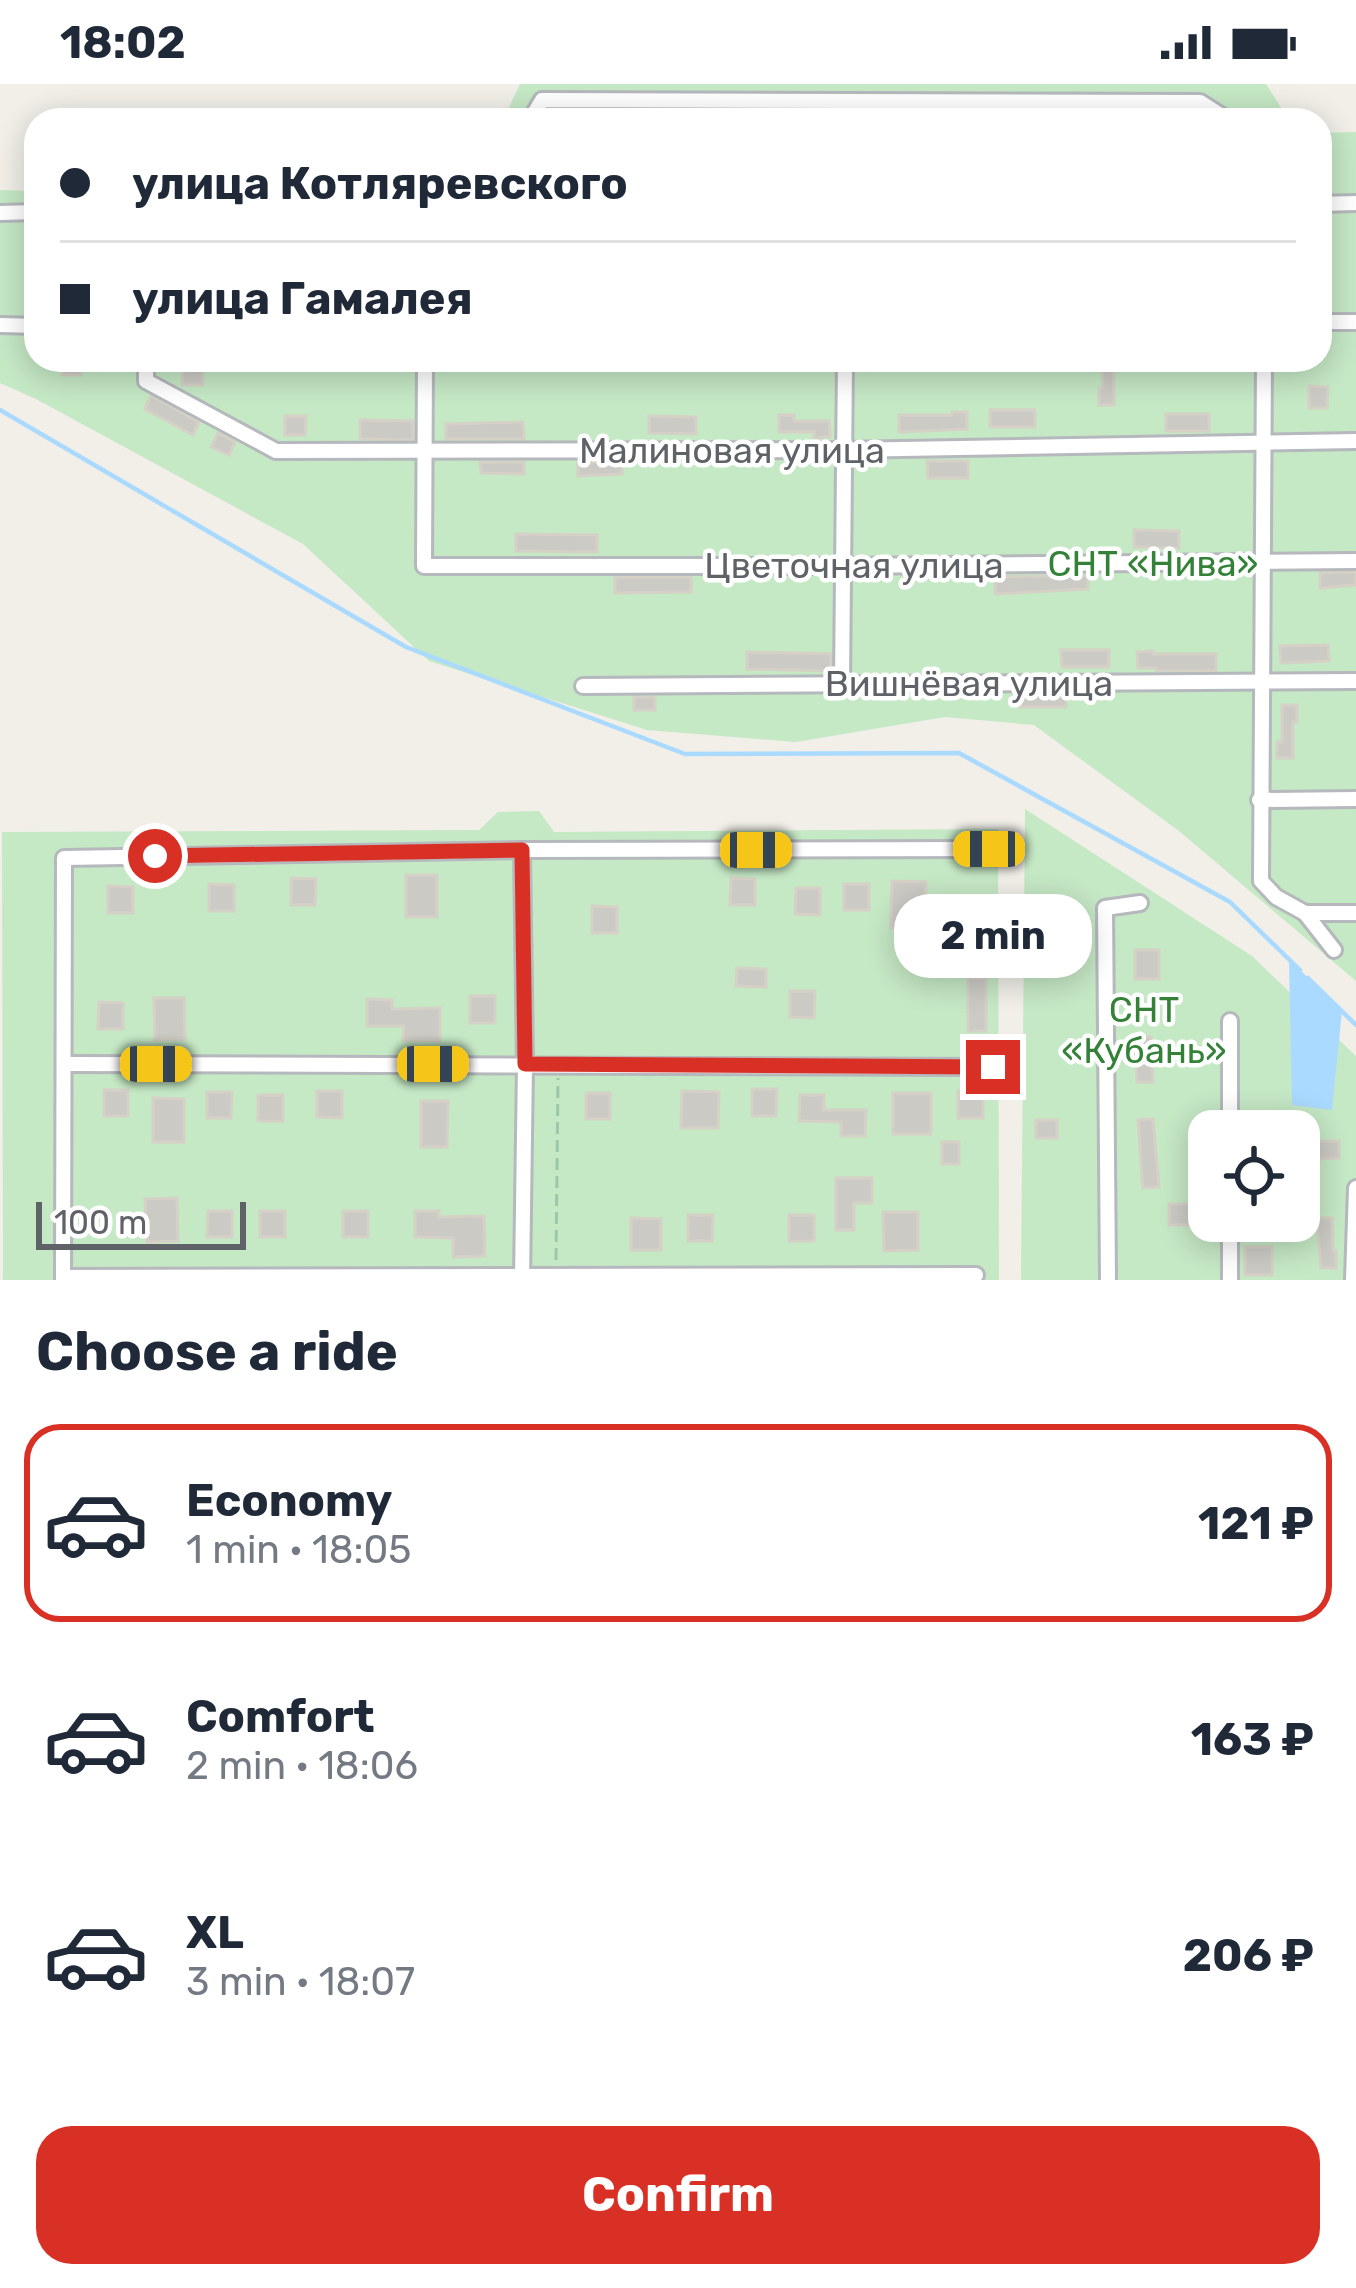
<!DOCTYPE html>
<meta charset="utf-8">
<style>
:root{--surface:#fff;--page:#f2f2f3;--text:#1f2937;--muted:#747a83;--line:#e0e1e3;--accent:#d93025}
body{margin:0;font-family:Rubik,sans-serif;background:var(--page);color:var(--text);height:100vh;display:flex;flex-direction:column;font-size:45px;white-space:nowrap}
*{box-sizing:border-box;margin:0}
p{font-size:39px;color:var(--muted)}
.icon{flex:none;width:66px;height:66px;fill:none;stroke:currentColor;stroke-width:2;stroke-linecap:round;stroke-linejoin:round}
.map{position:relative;height:1196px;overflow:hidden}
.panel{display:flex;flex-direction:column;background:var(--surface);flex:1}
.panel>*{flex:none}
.hud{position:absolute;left:24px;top:24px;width:1308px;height:264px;border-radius:36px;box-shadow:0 6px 30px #0003;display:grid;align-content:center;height:264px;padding:0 36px;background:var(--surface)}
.controls{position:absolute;left:1188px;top:1026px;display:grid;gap:24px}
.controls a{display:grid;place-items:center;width:132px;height:132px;border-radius:24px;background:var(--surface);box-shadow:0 6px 30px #0003;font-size:60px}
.scale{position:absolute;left:36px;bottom:30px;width:210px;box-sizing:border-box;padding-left:12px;border:6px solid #5f6368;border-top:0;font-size:33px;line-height:42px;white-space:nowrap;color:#5f6368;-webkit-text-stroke:9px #fff;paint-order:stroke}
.end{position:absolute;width:54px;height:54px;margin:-27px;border:15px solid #d93025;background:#fff;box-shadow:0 0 0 6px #fff}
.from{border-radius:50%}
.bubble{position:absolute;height:84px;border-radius:36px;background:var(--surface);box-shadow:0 6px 30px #0003;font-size:39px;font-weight:700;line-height:84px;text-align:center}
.car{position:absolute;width:36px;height:72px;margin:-36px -18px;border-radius:15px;box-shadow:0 0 9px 3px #0007;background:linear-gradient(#f5c518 24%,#345 0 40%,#f5c518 0 76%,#345 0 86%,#f5c518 0)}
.hud b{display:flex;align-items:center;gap:42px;height:114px;font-size:45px}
.hud b+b{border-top:3px solid var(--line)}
.hud i{width:30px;height:30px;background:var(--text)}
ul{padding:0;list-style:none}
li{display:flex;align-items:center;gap:36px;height:198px;margin:0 24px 18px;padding:0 12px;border:6px solid transparent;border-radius:36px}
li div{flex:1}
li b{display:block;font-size:45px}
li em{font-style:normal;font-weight:700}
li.active{border-color:var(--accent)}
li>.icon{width:108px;height:108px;stroke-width:1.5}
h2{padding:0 36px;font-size:54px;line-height:144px}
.cta{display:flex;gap:24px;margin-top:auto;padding:24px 36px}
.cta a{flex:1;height:138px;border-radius:36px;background:var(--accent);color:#fff;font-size:48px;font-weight:700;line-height:138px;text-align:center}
.status{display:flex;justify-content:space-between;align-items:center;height:84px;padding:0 60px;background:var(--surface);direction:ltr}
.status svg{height:33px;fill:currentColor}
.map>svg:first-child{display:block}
</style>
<div class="status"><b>18:02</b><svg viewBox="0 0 49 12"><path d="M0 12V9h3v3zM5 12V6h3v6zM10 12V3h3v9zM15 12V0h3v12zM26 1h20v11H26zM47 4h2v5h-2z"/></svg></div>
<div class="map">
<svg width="1356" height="1196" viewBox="0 0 1356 1196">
<rect width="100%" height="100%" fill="#f1efe8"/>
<!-- green -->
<g fill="#c5e8c5" fill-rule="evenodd">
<polygon points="520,0 1266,0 1289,36 503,36"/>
<polygon points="1356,48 1356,897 1179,747 1034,641 945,633 796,658 647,646 429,577 303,460 36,315 0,299 0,106 36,107 36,276 1320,276 1320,49"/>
<path d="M 1025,725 L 1252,872 L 1356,972 L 1356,1196 L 1021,1196 ZM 1209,1047 L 1299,1047 L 1299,1137 L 1209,1137 Z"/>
<polygon points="539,727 554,748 998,745 999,1196 3,1196 2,748 479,746 498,728"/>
</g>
<!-- water -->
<polygon fill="#aadaff" points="1289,875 1342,927 1332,1026 1292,1021"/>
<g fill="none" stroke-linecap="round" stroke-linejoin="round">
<!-- stream -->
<g stroke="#aadaff" stroke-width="4.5">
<polyline points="0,326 406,563 685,670 959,669 1230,818 1300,886"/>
<polyline points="1308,894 1356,941"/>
</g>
</g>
<!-- building -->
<g fill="#cccac5" stroke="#d6d1c6" stroke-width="3">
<rect x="572" y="27" width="45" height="9"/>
<rect x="62" y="276" width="19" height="15"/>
<polygon points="1102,276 1117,276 1118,287 1114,287 1114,321 1099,321 1099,305 1103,304"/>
<polygon points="183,282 203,282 203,301 182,301"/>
<polygon points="1309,302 1328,303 1327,324 1309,324"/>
<polygon points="151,312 199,338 193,351 145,325"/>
<rect x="990" y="326" width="45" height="17"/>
<polygon points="952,328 967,328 967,345 899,348 899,331 952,331"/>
<rect x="1166" y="330" width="43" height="17"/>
<polygon points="779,331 794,331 794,337 829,337 830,353 814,354 814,348 779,348"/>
<polygon points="285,332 306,332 305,351 285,351"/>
<polygon points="649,332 696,333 696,350 649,349"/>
<polygon points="360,336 413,337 413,356 360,355"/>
<polygon points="523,338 524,355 446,355 446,340"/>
<polygon points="218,349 235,358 229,371 211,363"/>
<polygon points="927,377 968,377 968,394 928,394"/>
<polygon points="480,378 524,378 524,390 481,389"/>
<polygon points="578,378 622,378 622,390 578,392"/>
<polygon points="1134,446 1179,447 1179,464 1134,463"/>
<polygon points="516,450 597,451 597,468 516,467"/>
<polygon points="1356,488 1356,501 1320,504 1320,489"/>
<polygon points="1088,491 1088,505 995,510 995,493"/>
<polygon points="615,493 691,493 691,508 615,509"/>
<polygon points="1328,561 1329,577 1281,579 1280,562"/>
<polygon points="1061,566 1109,566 1109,583 1062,583"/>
<polygon points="1153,567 1153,570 1216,570 1216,587 1156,587 1156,584 1138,584 1137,568"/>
<polygon points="747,568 831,570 831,587 747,585"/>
<rect x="1020" y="610" width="46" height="13"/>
<rect x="634" y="613" width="21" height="13"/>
<polygon points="1282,621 1297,621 1297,638 1293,638 1293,674 1277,674 1277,658 1282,658"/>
<rect x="406" y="791" width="31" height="42"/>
<polygon points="291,794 316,795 315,821 291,821"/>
<polygon points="731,794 755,795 755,821 730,821"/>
<polygon points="892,797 926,798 925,845 891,844"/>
<polygon points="209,800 234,801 234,827 209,827"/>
<rect x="844" y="800" width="25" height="26"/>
<polygon points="108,802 133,803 133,829 108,829"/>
<polygon points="796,804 820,804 820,831 795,830"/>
<polygon points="592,822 617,823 617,849 592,849"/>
<rect x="1135" y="866" width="24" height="29"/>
<polygon points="737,884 766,885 766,903 736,902"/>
<rect x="968" y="894" width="18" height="53"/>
<polygon points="790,907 815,907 814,934 790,933"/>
<rect x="470" y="912" width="25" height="27"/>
<polygon points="154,914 184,914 185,955 155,956"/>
<polygon points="367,915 392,916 392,925 440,924 440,957 403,956 404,942 367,942"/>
<polygon points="99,918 123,919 123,945 98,945"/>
<polygon points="1135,953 1151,953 1153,998 1137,998"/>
<polygon points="752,1005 777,1005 776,1032 752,1032"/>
<rect x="104" y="1006" width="24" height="26"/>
<polygon points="317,1007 342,1007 342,1034 317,1033"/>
<polygon points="682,1007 719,1008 718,1044 681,1044"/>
<rect x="958" y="1007" width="25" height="27"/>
<polygon points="207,1008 232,1008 231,1034 207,1034"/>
<rect x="586" y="1009" width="24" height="26"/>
<rect x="893" y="1009" width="38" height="41"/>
<rect x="258" y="1011" width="25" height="26"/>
<polygon points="800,1011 824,1011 824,1026 866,1026 865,1052 841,1052 841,1038 799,1037"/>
<polygon points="153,1014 184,1015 184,1058 153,1058"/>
<polygon points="421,1017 448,1017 447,1063 421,1063"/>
<polygon points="1153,1035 1159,1103 1143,1104 1138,1036"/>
<rect x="1036" y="1036" width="21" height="18"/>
<polygon points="1194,1051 1209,1051 1208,1105 1193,1105"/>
<polygon points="1324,1057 1339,1057 1339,1074 1299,1076 1299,1059"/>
<rect x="942" y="1058" width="17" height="22"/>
<polygon points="836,1094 872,1094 872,1119 854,1119 854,1146 836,1146"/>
<polygon points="177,1114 178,1157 147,1158 145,1115"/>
<polygon points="1169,1120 1201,1120 1200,1141 1169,1141"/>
<polygon points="208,1127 232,1127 232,1153 207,1153"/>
<rect x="260" y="1127" width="25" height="26"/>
<rect x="343" y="1127" width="25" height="26"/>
<polygon points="415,1127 439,1127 439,1133 484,1132 485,1172 453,1173 453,1154 415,1153"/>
<polygon points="883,1128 918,1128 918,1166 884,1167"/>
<polygon points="688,1131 713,1131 712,1157 688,1157"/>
<rect x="789" y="1131" width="25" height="26"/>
<polygon points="631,1134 661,1135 661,1166 631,1166"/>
<polygon points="1317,1134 1332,1134 1333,1167 1336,1167 1336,1184 1321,1184"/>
<rect x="1245" y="1163" width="27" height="28"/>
</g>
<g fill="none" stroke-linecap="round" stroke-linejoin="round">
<!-- minor casing -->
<g stroke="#b5b8bc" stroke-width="20">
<g id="minor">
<polyline points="530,36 542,16 1200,18 1228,36"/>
<polyline points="1320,120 1356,119"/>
<polyline points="0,129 36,128"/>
<polyline points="1320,238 1356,238"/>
<polyline points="0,241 36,242"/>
<polyline points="146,276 146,297 276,367 844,366 1356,357"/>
<polyline points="425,276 424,482 842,482 1356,477"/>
<polyline points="1264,276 1261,797 1276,813 1305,829 1334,866"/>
<polyline points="842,599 845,276"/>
<polyline points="583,602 1356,597"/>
<polyline points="1259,716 1356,715"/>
<polyline points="1305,829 1356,829"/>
<polyline points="64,980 993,983"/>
<polyline points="1230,1047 1230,937"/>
<polyline points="63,1193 976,1191"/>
<polyline points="63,1196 64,774 522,766 989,765"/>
<polyline points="522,1196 525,980 522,766"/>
<polyline points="1108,1196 1105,824 1140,819"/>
<polyline points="1230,1196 1230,1137"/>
<polyline points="1353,1196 1356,1104"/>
</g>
</g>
<!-- path -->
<polyline stroke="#9cc7a9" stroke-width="3" stroke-dasharray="12 6" stroke-linecap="butt" points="556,1176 558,994"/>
<!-- minor -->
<use href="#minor" stroke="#fff" stroke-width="14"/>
</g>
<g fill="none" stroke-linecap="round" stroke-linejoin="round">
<!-- route -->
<polyline stroke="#d93025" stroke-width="15" points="155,772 522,766 525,980 993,983"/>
</g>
<g text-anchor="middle" stroke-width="9" stroke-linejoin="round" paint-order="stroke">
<!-- street labels -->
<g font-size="36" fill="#5f6368" stroke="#fff">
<text x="732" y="379">Малиновая улица</text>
<text x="854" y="494">Цветочная улица</text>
<text x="969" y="612">Вишнёвая улица</text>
</g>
<!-- park labels -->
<g font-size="36" fill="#348238" stroke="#fff">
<text x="1153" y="492">СНТ «Нива»</text>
<text x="1144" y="938">СНТ<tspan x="1144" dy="41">«Кубань»</tspan></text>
</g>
</g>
</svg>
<div class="controls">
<a><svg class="icon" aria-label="locate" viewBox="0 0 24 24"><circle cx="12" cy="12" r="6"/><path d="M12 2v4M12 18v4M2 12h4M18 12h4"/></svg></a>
</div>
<div class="scale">100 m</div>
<i class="end from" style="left:155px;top:772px"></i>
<i class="end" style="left:993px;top:983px"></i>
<div class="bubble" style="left:894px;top:810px;width:198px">2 min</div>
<i class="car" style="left:989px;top:765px;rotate:270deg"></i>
<i class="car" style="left:756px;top:766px;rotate:90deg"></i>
<i class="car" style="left:156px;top:980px;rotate:90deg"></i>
<i class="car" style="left:433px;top:980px;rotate:90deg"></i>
<div class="hud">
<b><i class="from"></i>улица Котляревского</b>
<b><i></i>улица Гамалея</b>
</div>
</div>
<section class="panel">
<h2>Choose a ride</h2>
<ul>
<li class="active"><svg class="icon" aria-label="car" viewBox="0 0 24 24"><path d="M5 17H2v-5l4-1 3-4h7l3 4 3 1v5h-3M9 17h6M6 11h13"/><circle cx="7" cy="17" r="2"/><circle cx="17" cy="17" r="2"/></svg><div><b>Economy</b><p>1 min · 18:05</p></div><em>121 ₽</em></li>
<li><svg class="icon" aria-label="car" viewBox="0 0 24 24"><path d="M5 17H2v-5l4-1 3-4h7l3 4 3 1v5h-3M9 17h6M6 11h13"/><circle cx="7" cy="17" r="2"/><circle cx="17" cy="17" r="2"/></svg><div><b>Comfort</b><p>2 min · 18:06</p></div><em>163 ₽</em></li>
<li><svg class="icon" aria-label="car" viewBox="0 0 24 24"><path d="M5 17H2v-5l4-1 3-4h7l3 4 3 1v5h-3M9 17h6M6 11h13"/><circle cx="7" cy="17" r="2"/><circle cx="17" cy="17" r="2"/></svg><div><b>XL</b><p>3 min · 18:07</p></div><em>206 ₽</em></li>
</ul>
<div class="cta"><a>Confirm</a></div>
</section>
